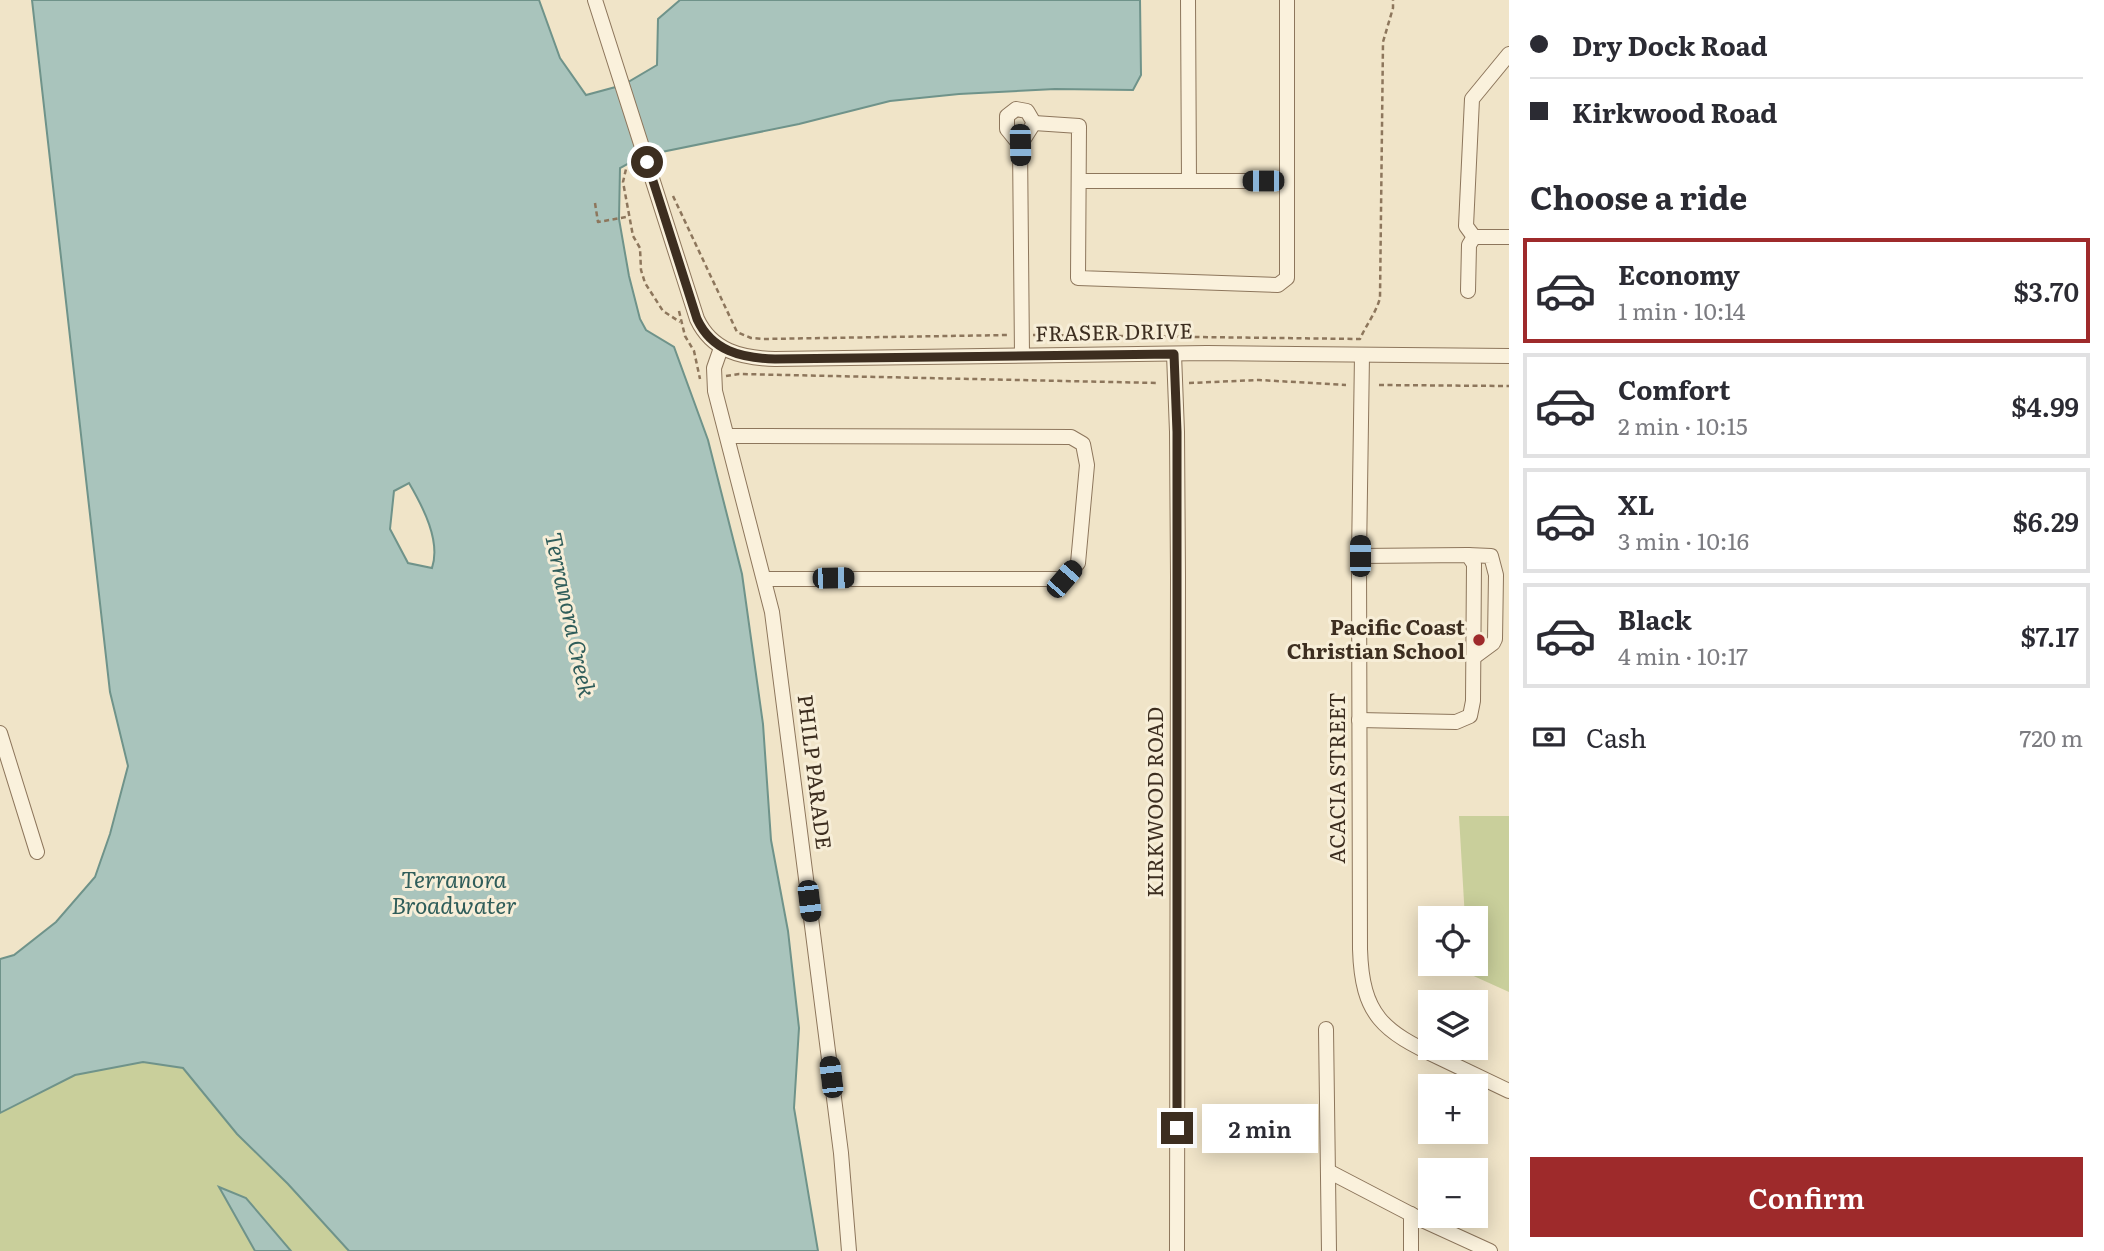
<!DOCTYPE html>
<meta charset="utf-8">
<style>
:root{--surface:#fff;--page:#f2f2f3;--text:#2b2b33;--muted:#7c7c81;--line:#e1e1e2;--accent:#9e2a2b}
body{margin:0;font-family:Literata,serif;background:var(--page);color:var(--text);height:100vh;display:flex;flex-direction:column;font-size:26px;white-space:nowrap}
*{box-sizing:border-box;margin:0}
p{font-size:23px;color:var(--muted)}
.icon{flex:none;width:38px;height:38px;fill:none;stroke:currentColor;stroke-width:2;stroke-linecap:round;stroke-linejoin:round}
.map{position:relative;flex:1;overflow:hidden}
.side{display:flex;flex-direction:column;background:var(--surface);width:595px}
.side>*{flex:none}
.guide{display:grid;align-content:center;height:154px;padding:0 21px;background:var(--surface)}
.tools{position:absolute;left:1418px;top:906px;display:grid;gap:14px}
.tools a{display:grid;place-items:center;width:70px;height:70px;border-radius:0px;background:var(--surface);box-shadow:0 4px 18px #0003;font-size:35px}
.end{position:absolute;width:32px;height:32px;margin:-16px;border:9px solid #3d2e20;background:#fff;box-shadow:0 0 0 4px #fff}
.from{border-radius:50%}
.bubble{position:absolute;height:49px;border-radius:0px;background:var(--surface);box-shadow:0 4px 18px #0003;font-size:23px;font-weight:600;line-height:49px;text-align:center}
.car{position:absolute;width:21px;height:42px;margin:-21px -10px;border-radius:9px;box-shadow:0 0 5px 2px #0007;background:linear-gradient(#222 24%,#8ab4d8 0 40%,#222 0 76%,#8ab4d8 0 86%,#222 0)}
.guide b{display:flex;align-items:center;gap:24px;height:66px;font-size:26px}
.guide b+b{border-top:2px solid var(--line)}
.guide i{width:18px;height:18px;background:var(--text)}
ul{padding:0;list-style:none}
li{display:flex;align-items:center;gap:21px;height:105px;margin:0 14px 10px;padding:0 7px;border:4px solid var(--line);border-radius:0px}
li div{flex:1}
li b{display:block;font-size:26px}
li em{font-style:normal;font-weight:600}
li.current{border-color:var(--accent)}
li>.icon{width:63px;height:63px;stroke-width:1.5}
h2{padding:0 21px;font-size:32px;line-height:84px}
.pay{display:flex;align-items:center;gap:18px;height:77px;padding:0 21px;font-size:26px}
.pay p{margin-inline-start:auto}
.cta{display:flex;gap:14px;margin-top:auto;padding:14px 21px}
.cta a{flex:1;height:80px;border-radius:0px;background:var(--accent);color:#fff;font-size:28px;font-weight:600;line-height:80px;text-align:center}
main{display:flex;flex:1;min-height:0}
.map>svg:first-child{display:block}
</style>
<main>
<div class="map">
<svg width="1509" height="1251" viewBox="0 0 1509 1251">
<rect width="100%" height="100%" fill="#f0e4c8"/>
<!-- green -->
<g fill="#c9cf9b">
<polygon points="1459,816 1509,816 1509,992 1467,973 1467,964 1475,964 1475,919 1465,919"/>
<polygon points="143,1062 183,1068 237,1134 288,1184 349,1251 291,1251 246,1198 219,1188 255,1251 0,1251 0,1113 75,1075"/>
</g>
<!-- water -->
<g fill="#a9c4bc" stroke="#6f938a" stroke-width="2" fill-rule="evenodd">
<path d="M 32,0 L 539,0 L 560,58 L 586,95 L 623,85 L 657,65 L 658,19 L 680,0 L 1140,0 L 1141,75 L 1133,90 L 1055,89 L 959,94 L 890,101 L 799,124 L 642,156 L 620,168 L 619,219 L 629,276 L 640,319 L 646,330 L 674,347 L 708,440 L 742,574 L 763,724 L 771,840 L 788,931 L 799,1028 L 794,1108 L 818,1251 L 349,1251 L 288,1184 L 237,1134 L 183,1068 L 143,1062 L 75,1075 L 0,1113 L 0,959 L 14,955 L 56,922 L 95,877 L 110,834 L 128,766 L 110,692 ZM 409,483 C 423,507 441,541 432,568 L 408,563 L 390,529 L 394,491 Z"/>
<polygon points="219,1187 246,1198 291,1251 255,1251"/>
</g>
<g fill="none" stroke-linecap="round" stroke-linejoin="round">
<!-- minor casing -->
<g stroke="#8d765c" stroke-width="16">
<g id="minor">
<path d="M 595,0 L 697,319 C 712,351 741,358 775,359 L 1207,353 L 1509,356"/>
<polyline points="1188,0 1189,181"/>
<polyline points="1509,54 1472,99 1466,226 1474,237 1509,237"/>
<polyline points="1034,123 1079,126 1078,278 1278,285 1287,278 1287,0"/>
<polyline points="1020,145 1034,123 1027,111 1016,109 1007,116 1007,129 1020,145 1022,355"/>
<polyline points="1079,181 1287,181"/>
<polyline points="1468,291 1469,245 1474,237"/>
<polyline points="721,348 714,368 715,391 772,612 841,1153 849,1251"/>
<polyline points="1174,354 1177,432 1178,576 1177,1251"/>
<path d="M 1362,355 L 1359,556 L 1360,949 C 1362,1016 1383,1031 1440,1058 C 1463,1069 1486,1080 1509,1091"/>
<polyline points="728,436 1071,437 1083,444 1087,465 1078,563 1064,579 765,579"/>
<polyline points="1468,555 1491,556 1496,575 1495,639 1493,643 1474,657"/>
<polyline points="1359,720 1456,722 1470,716 1473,701 1474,564 1468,555 1359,556"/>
<polyline points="0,733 37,852"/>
<polyline points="1326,1029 1329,1251"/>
<polyline points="1328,1171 1422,1220 1490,1251"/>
<polyline points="1411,1214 1411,1251"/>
</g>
</g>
<!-- path -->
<g stroke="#8d765c" stroke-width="2.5" stroke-dasharray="5 3.5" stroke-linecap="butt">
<polyline points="633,165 626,169 623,182 633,236 640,248 641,270 645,283 663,311 680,322"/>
<polyline points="673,196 737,332 751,338 763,339 1009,335"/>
<polyline points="595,203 598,222 626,217"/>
<polyline points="679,311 685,336 694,351 700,379"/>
<path d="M 1033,335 L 1360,339 C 1366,325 1376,313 1380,298 L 1383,42 L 1393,8 L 1393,0"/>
<polyline points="726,376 739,374 1158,383"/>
<polyline points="1189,383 1259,380 1346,385"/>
<polyline points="1379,385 1509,386"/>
</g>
<!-- minor -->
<use href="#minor" stroke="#faf1dc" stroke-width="14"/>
</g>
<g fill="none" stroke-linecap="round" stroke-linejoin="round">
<!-- route -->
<path stroke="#3d2e20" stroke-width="9" d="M 647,162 L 697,319 C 712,351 741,358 775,359 L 1174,354 L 1177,432 L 1177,1128"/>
</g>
<!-- markers -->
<circle fill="#9e2a2b" stroke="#f7eed8" stroke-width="2.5" cx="1479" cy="640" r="7"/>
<g text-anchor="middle" stroke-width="6" stroke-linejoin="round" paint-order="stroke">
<!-- street labels -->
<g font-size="21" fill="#3d2e20" stroke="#f7eed8">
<text transform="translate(1114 333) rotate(-1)" y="7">FRASER DRIVE</text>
<text transform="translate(814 772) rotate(83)" y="7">PHILP PARADE</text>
<text transform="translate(1338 778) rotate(-90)" y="7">ACACIA STREET</text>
<text transform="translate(1156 802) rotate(-90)" y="7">KIRKWOOD ROAD</text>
</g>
<!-- poi labels -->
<g font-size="21" font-weight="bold" fill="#3d2e20" stroke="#f7eed8" text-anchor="end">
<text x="1465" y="635">Pacific Coast<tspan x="1465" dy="24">Christian School</tspan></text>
</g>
<!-- water labels -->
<g font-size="23" font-style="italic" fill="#2f5d5a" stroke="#f7eed8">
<text transform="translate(570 615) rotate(78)" y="8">Terranora Creek</text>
<text x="454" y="888">Terranora<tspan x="454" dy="26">Broadwater</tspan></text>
</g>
</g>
</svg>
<div class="tools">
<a><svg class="icon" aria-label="locate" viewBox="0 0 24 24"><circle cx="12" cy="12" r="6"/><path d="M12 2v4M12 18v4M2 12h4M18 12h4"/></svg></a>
<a><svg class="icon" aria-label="layers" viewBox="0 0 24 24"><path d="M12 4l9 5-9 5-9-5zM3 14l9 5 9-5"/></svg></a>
<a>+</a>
<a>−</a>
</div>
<i class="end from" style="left:647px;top:162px"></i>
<i class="end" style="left:1177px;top:1128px"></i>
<div class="bubble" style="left:1202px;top:1104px;width:116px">2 min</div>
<i class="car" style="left:1020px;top:145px;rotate:179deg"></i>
<i class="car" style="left:1263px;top:181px;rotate:270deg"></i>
<i class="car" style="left:1360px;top:556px;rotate:0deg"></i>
<i class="car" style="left:833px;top:578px;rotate:89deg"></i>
<i class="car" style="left:1064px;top:579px;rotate:41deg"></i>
<i class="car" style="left:809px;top:901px;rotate:173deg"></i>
<i class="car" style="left:831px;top:1077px;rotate:353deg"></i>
</div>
<section class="side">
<div class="guide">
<b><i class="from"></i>Dry Dock Road</b>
<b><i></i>Kirkwood Road</b>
</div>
<h2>Choose a ride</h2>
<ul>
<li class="current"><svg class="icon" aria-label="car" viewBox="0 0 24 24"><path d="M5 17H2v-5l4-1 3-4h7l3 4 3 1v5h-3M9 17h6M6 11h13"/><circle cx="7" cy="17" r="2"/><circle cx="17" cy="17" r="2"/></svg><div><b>Economy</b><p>1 min · 10:14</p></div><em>$3.70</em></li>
<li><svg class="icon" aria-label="car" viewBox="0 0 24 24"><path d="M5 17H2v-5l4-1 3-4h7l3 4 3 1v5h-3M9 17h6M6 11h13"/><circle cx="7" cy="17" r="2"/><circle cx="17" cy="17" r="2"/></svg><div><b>Comfort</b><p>2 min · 10:15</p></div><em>$4.99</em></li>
<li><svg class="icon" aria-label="car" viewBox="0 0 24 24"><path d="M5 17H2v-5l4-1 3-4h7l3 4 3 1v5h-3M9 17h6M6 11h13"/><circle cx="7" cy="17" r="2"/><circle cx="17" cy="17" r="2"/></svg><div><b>XL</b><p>3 min · 10:16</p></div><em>$6.29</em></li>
<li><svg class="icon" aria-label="car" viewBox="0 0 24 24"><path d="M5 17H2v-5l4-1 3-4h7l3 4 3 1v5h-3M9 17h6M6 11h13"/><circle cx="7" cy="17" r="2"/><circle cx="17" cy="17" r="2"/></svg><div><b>Black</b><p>4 min · 10:17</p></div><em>$7.17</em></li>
</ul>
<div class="pay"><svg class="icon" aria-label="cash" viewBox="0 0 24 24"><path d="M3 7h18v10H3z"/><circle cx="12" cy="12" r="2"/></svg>Cash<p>720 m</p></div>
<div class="cta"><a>Confirm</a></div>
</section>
</main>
